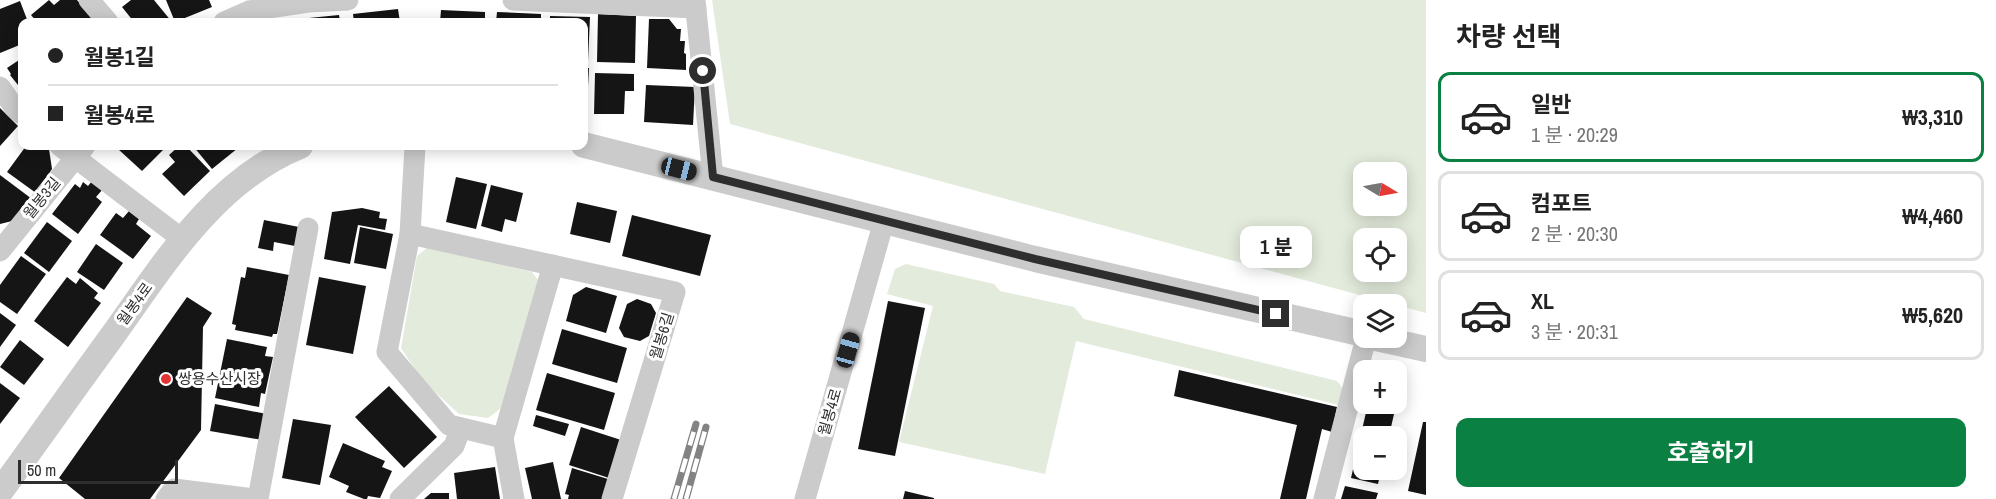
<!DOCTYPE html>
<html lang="ko">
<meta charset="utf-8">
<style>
:root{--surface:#fff;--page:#f2f2f2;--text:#222;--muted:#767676;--line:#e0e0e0;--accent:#0b8043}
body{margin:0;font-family:"Archivo Narrow","Noto Sans KR",sans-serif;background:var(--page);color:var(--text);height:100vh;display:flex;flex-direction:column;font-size:22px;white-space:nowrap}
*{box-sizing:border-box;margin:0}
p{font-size:20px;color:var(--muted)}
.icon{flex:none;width:33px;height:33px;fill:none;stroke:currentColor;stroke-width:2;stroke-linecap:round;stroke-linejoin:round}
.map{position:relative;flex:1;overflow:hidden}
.sheet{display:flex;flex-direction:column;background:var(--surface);width:570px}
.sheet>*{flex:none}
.guide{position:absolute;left:18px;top:18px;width:570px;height:132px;border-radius:12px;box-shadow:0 3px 15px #0003;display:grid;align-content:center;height:132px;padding:0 30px;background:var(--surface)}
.needle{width:39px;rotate:100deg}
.fabs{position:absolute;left:1353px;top:162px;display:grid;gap:12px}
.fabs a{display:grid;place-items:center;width:54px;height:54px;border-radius:12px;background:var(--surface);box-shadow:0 3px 15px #0003;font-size:30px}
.scale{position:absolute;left:18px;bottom:15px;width:160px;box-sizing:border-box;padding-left:6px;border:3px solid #2e2e2e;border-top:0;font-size:16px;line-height:21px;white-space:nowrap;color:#2e2e2e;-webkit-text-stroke:4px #fff;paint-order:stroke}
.end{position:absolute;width:27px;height:27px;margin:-14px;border:8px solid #2e2e2e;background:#fff;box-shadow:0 0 0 3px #fff}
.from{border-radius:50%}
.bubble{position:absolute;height:42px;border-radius:12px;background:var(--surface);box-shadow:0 3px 15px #0003;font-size:20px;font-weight:700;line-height:42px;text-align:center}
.car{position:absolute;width:18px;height:36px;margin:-18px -9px;border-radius:8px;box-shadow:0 0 4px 2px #0007;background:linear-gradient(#222 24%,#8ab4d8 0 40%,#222 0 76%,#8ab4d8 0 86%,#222 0)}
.guide b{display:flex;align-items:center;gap:21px;height:57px;font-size:22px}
.guide b+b{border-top:2px solid var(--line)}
.guide i{width:15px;height:15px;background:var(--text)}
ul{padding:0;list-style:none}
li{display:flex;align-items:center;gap:18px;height:90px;margin:0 12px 9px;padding:0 18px;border:3px solid var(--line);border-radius:12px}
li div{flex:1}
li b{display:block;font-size:22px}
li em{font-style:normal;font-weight:700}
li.current{border-color:var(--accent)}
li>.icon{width:54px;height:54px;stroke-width:1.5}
h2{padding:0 30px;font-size:27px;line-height:72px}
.cta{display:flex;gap:12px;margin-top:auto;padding:12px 30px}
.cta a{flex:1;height:69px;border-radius:12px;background:var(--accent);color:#fff;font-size:24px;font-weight:700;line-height:69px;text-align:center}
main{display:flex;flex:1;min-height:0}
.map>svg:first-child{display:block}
</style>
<main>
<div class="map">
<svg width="1426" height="499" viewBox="0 0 1426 499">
<rect width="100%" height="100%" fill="#fff"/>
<!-- green -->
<g fill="#e3ebdc" fill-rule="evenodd">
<path d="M 712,0 L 1426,0 L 1426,313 L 730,124 ZM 1396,172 L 1396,206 L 1364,206 L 1364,172 ZM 1396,238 L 1396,272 L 1364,272 L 1364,238 Z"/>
<polygon points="428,247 532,272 538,280 504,406 488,418 459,414 422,380 401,348 417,256"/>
<polygon points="906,264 994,284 1000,291 1074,307 1084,319 1337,381 1343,389 1339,405 1076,341 1045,474 899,442 933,306 887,294 895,269"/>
</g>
<!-- building -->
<g fill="#151515">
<polygon points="49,0 54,5 60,0 77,0 96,22 37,22 31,15"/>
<polygon points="131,0 154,0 172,22 134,22 122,7"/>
<polygon points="166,0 209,0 212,7 175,22"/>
<polygon points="20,1 28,22 22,22 22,44 0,53 0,9"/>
<polygon points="398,9 400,22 354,22 353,14"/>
<polygon points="441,10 485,12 485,22 440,22"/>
<polygon points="497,12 541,14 541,22 496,22"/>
<polygon points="598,14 636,16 635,63 597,62"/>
<polygon points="339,15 340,22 299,22 299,19"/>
<polygon points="550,16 590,17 588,61 584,61 584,22 550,22"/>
<polygon points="649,19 669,19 677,29 681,29 680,41 685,41 684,53 686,54 686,70 647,68"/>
<polygon points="22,58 22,90 10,75 11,74 7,68"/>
<polygon points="584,68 589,68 587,105 584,104"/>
<polygon points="595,73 634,74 634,91 625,91 624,114 594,114"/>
<polygon points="646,85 695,87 693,125 644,122"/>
<polygon points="0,108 18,126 0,146"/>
<polygon points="26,146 44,146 49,149 52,169 36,193 7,172"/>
<polygon points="118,146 167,146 142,171 118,149"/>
<polygon points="179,146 186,146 210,171 184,196 162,174 175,162 169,155"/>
<polygon points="193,146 236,146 238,148 212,169"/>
<polygon points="0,175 32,199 16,220 0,224"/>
<polygon points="456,177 487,184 476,229 446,222"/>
<polygon points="92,181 103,189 96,197 102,202 78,234 52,214 75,184 80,188 83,182 88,186"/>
<polygon points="491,185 523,193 516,222 505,219 502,232 481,226"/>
<polygon points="577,202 617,211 610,243 570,234"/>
<polygon points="362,208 380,212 379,218 387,219 385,230 358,225 350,264 324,259 332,212"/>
<polygon points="129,211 139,219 136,224 151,236 133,259 100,235 116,213 123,218"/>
<polygon points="632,215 711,235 700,276 622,256"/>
<polygon points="264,220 299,227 295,246 274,242 273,251 258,248"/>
<polygon points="47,222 72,241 49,272 24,253"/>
<polygon points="360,227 393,234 386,269 354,263"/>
<polygon points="96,244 123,263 104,290 77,272"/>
<polygon points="21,256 46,274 17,314 0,302 0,285"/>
<polygon points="247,267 289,275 277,334 273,334 272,337 235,330 236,325 232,324 241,277 245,278"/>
<polygon points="67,277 76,284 80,278 98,293 94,298 101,303 68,347 34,321"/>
<polygon points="319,277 366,286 353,354 306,345"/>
<polygon points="586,287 617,296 606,333 566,321 573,295"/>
<polygon points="187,297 212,313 203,327 201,430 150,499 85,499 59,478"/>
<polygon points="637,299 651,304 656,313 649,336 640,341 624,337 619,328 627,304"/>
<polygon points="888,301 925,308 895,456 858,449"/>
<polygon points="0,313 16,325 0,347"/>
<polygon points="562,329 627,348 617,383 552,364"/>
<polygon points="227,339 267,347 265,356 273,357 265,394 261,393 259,407 215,398"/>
<polygon points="20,340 44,359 24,385 0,367"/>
<polygon points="1179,370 1337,407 1332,432 1322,429 1306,499 1280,499 1297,425 1174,396"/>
<polygon points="547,373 615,393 604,430 536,410"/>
<polygon points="0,383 20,398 0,424"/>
<polygon points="389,386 437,437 404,468 355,417"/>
<polygon points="215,404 267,414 262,440 210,431"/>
<polygon points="1367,408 1394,414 1389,436 1364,436 1364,470 1381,470 1378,484 1351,478"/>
<polygon points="536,415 569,424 565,436 533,426"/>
<polygon points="293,419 331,425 320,485 282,478"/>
<polygon points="1423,422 1426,422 1426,495 1408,491"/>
<polygon points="581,427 621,440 609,478 569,465"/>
<polygon points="343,443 385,461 382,467 392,471 380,498 368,496 367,499 364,499 346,492 349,486 329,477"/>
<polygon points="553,462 561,499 532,499 525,468"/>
<polygon points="495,467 500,499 457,499 454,473"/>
<polygon points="572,468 608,479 602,499 568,499 569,495 565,494"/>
<polygon points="1345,486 1378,493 1376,499 1341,499"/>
<polygon points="905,491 934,498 934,499 903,499"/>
<polygon points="431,493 449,493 449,499 424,499"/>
</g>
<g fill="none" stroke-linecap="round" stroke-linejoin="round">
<!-- minor -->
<g stroke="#cbcbcb" stroke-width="21">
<polyline points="89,0 108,22"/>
<polyline points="513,0 696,8"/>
<polyline points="695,0 713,177"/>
<polyline points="224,22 249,11 309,2 348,0"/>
<polyline points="0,87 14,107 22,114"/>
<polyline points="60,146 182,239"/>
<polyline points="415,146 410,234 387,352 449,425 503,438 514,499"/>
<polyline points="410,234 675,292 612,499"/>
<polyline points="0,251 85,146"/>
<polyline points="503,438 553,265"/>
<polyline points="166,499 174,489 254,499"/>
<polyline points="258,499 308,228"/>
<polyline points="400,499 454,446 461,428"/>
<polyline points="805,499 884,221"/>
<polyline points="1324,499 1366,338"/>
</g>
<!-- tertiary -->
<g stroke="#cbcbcb" stroke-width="26">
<polyline points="584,145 1035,259 1364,334"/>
<polyline points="1376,338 1426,349"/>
<path d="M 0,492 C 38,439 75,387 113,335 C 164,264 214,181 300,146"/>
</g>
<!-- rail casing -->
<g stroke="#838383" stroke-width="7">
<g id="rail">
<polyline points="674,499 696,424"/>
<polyline points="686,499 706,427"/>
</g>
</g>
<!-- rail -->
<use href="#rail" stroke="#fff" stroke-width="4.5" stroke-dasharray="14" stroke-linecap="butt"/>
</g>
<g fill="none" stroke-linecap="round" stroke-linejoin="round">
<!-- route -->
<polyline stroke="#2e2e2e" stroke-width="8" points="703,71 713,177 1035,259 1276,314"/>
</g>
<!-- markers -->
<circle fill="#e13433" stroke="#fff" stroke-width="2" cx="166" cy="379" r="6"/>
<g text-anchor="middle" stroke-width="6" stroke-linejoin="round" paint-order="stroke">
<!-- street labels -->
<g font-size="15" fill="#2e2e2e" stroke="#fff">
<text transform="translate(42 198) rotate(-51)" y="5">월봉3길</text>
<text transform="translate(135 304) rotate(-54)" y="5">월봉4로</text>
<text transform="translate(662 336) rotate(-73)" y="5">월봉6길</text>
<text transform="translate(830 412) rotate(-74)" y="5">월봉4로</text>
</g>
<!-- poi labels -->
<g font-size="15" fill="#2e2e2e" stroke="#fff" text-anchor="start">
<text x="178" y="384">쌍용수산시장</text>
</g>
</g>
</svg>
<div class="fabs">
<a><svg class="needle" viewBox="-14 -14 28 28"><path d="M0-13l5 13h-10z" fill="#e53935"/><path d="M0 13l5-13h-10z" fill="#767676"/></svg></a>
<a><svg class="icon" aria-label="locate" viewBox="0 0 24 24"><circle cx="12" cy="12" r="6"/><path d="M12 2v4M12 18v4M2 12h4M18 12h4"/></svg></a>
<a><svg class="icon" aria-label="layers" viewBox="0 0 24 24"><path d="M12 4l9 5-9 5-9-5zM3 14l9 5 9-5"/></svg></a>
<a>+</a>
<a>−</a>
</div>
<div class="scale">50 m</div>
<i class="end from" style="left:703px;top:71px"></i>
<i class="end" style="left:1276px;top:314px"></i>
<div class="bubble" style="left:1240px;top:226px;width:72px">1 분</div>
<i class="car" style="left:679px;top:169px;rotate:104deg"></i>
<i class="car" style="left:848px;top:350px;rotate:16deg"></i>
<div class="guide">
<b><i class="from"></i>월봉1길</b>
<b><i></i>월봉4로</b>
</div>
</div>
<section class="sheet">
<h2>차량 선택</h2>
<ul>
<li class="current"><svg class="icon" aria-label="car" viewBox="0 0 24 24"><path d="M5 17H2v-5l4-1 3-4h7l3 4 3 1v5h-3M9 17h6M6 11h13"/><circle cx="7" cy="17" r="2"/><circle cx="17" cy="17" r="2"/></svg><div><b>일반</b><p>1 분 · 20:29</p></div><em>₩3,310</em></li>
<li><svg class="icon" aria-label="car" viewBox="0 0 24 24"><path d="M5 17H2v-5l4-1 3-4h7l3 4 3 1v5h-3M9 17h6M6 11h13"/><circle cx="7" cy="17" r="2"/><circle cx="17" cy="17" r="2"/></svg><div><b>컴포트</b><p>2 분 · 20:30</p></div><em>₩4,460</em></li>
<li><svg class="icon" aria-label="car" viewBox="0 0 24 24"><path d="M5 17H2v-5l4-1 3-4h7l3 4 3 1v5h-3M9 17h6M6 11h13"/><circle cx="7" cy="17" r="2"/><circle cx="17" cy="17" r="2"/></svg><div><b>XL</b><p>3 분 · 20:31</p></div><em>₩5,620</em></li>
</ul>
<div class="cta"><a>호출하기</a></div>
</section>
</main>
